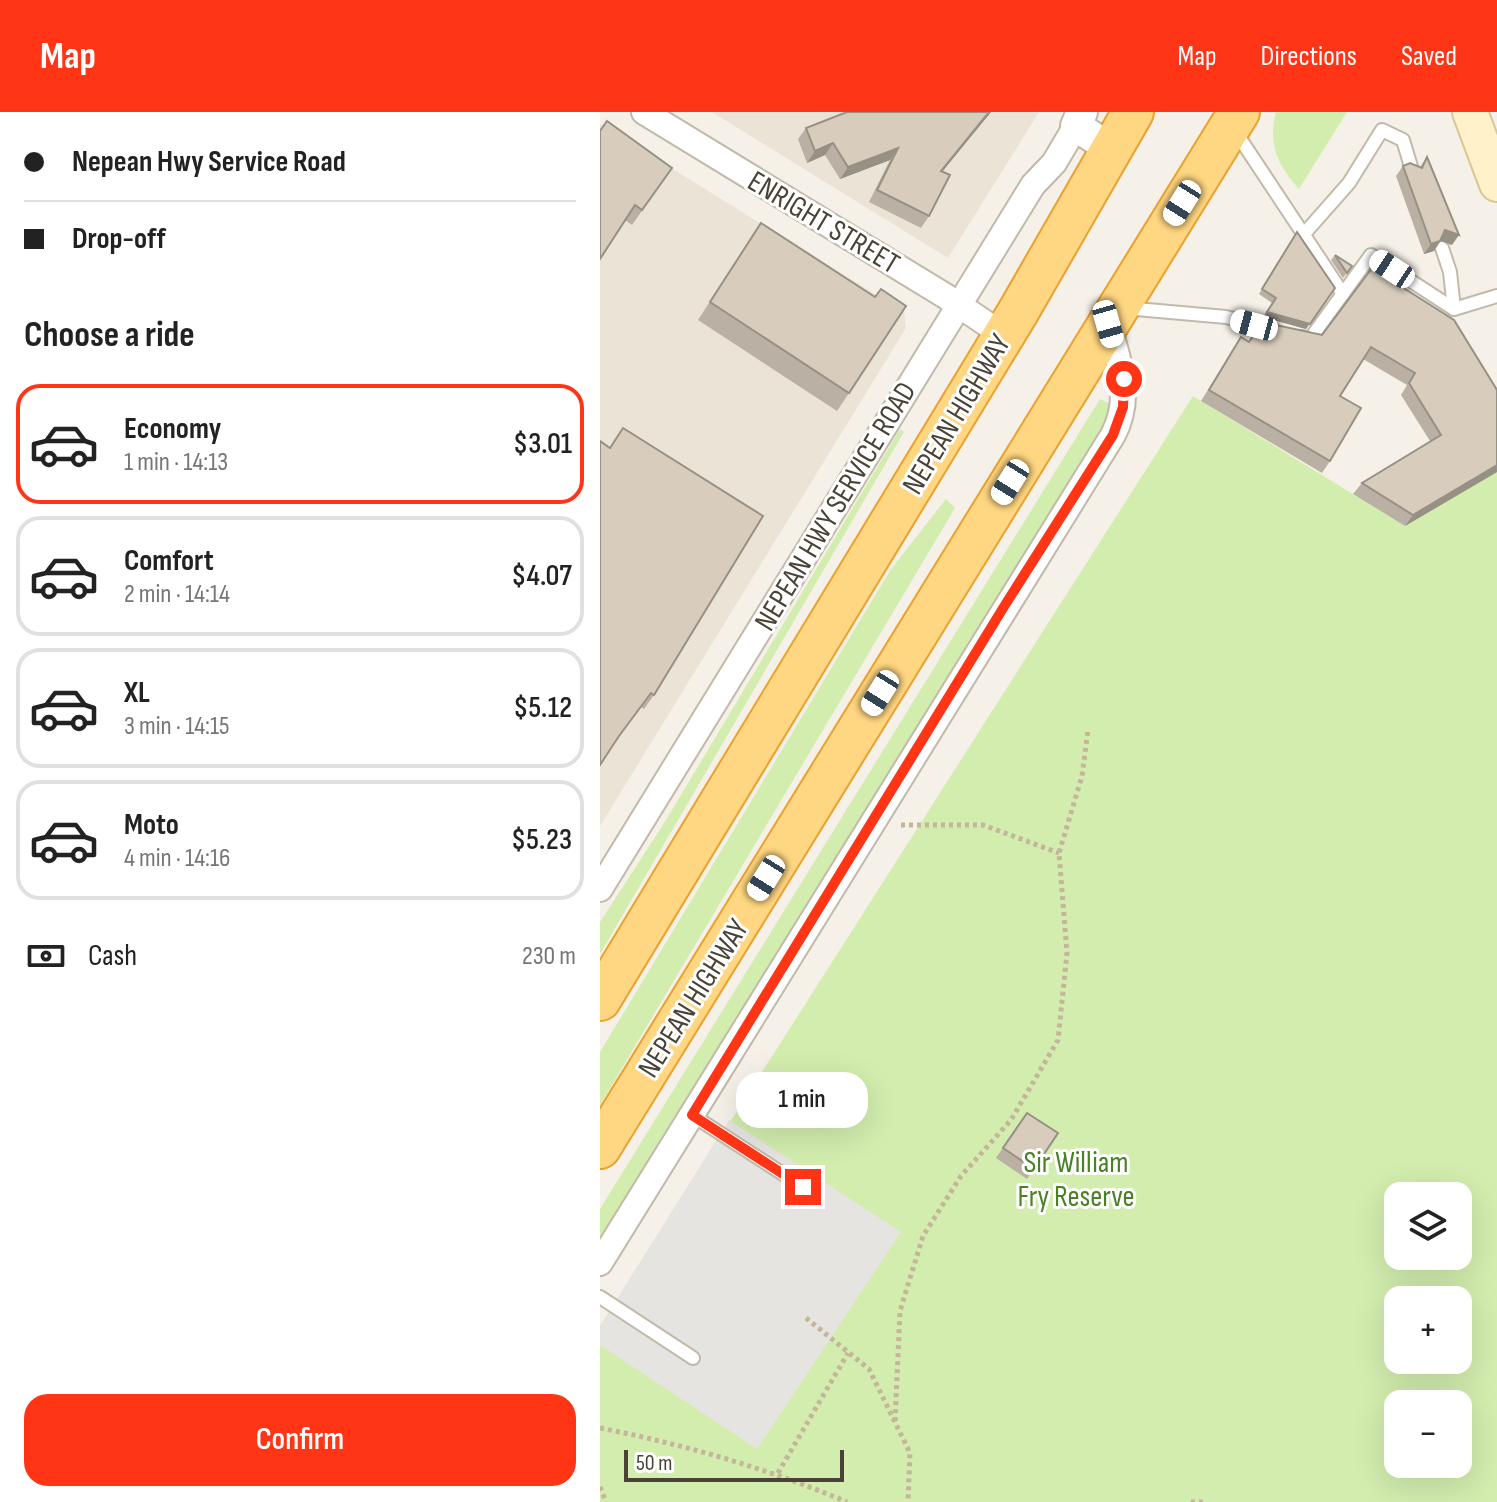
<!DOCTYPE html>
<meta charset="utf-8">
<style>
:root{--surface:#fff;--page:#f2f2f2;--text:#222;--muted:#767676;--line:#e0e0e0;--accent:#ff3516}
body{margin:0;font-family:"Sofia Sans Condensed",sans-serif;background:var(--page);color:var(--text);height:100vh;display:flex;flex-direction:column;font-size:30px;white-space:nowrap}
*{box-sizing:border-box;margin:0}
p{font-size:26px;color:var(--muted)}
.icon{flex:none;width:44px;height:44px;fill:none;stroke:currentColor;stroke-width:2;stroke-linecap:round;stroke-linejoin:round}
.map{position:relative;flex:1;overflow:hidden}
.sheet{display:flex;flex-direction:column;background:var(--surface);width:600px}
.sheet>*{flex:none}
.guide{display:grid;align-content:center;height:176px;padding:0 24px;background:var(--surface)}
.buttons{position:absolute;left:784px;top:1070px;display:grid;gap:16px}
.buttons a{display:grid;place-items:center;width:88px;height:88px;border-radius:16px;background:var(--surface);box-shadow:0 8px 32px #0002;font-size:40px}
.scale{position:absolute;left:24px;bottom:20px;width:220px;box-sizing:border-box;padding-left:8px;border:4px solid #4a4236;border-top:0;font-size:22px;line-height:28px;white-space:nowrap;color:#4a4236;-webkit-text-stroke:6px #fff;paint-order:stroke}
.end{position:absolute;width:36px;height:36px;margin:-18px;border:10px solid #ff3516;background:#fff;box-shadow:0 0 0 4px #fff}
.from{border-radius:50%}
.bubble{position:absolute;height:56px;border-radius:24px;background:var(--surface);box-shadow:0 8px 32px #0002;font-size:26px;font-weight:600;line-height:56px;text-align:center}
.car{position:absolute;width:24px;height:48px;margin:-24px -12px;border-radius:10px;box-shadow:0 0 6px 2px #0007;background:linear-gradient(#fff 24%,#345 0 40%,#fff 0 76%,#345 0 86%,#fff 0)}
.guide b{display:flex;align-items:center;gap:28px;height:76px;font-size:30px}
.guide b+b{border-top:2px solid var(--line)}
.guide i{width:20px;height:20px;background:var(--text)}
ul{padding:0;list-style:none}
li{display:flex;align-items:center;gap:24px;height:120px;margin:0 16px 12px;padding:0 8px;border:4px solid var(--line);border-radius:24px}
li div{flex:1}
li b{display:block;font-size:30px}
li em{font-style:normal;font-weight:600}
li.selected{border-color:var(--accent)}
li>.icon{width:72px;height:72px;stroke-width:1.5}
h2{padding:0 24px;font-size:36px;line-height:96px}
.pay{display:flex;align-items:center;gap:20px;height:88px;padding:0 24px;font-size:30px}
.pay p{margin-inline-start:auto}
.primary-button{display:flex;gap:16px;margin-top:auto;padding:16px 24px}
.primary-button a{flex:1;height:92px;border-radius:24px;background:var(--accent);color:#fff;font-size:32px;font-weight:600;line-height:92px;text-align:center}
header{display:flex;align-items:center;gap:48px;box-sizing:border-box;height:112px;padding:0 40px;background:var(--accent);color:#fff}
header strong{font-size:38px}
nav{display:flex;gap:44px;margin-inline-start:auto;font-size:28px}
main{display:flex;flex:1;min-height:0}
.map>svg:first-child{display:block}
</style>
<header>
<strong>Map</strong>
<nav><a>Map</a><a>Directions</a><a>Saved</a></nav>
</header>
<main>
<section class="sheet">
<div class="guide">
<b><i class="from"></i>Nepean Hwy Service Road</b>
<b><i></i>Drop-off</b>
</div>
<h2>Choose a ride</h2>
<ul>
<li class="selected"><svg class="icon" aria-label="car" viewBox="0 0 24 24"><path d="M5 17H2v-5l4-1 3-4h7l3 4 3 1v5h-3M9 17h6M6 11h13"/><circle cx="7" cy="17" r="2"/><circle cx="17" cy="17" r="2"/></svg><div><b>Economy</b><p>1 min · 14:13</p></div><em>$3.01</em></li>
<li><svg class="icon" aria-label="car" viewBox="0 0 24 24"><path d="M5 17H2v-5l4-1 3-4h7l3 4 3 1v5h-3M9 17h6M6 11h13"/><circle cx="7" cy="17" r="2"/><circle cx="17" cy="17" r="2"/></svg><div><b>Comfort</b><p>2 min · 14:14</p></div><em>$4.07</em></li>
<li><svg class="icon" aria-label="car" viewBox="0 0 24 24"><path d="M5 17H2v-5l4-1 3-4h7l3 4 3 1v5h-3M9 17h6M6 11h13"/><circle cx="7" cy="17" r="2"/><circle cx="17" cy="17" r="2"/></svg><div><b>XL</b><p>3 min · 14:15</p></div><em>$5.12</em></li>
<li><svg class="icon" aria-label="car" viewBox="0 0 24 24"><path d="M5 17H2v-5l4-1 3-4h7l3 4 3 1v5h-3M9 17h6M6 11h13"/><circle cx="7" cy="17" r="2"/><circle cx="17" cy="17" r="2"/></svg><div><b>Moto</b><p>4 min · 14:16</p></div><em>$5.23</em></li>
</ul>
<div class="pay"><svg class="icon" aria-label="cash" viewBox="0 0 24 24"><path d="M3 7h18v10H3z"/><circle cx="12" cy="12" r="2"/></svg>Cash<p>230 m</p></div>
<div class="primary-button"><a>Confirm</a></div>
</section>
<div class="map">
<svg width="897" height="1390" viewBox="0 0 897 1390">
<rect width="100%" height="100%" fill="#f5f1e8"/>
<!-- residential -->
<g fill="#eae3d6">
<polygon points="112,0 439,0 348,146"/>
<polygon points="0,12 304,200 306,216 0,714"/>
</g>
<!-- green -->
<g fill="#d2edae" fill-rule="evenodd">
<path d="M 676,0 L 747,0 L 699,77 C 677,53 668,32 676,0 Z"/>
<path d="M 593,284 L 805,414 L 897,360 L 897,1390 L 0,1390 L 0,1214 ZM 798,1084 L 858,1084 L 858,1144 L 798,1144 ZM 798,1188 L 858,1188 L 858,1248 L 798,1248 ZM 798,1292 L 858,1292 L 858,1352 L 798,1352 Z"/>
<polygon points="500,287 511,292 503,315 0,1133 0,1097"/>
<polygon points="300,317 304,320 0,842 0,810 63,713"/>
<polygon points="346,387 355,396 0,993 0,940 291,457"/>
</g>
<!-- parking -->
<polygon fill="#e6e4e0" points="129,1008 301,1120 157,1337 0,1233 0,1214"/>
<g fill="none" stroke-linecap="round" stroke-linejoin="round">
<!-- service casing -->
<g stroke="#c2b9aa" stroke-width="16">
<g id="service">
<polyline points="635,19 743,182"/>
<polyline points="704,122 749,71 782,18 803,28 812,58"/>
<polyline points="842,136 850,160 854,197"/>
<polyline points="525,196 626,205 673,217"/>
<polyline points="702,225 710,227 771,143 854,197 897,184"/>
<polyline points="92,1003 203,1075"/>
<polyline points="0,1185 93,1246"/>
</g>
</g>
<!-- minor casing -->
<g stroke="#c2b9aa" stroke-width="28">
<g id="minor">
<polyline points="44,0 347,185 403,223"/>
<polyline points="0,777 433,73 454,51 476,14"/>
<path d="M 0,1151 L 513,323 C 533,285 519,249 508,212"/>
</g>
</g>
<!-- tertiary casing -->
<g stroke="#c2b9aa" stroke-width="34">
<polyline id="tertiary" points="482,0 476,14 511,37"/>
</g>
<!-- secondary casing -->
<g stroke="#d9c695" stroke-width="38">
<polyline id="secondary" points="870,0 897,72"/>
</g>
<!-- trunk casing -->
<g stroke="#eaa12e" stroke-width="44">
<g id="trunk">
<polyline points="0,888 418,200 533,0"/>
<polyline points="0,1036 639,0"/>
</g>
</g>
<!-- path -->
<g stroke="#c5b59a" stroke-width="5" stroke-dasharray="4 4" stroke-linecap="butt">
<polyline points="301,713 383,713 459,741"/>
<polyline points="206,1206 269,1257 310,1341 308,1390"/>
<polyline points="295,1309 300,1199 323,1124 361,1064 411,1008 458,928 467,841 459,741 482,664 488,618"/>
<path d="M 0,1316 C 86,1333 166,1356 247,1390"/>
<polyline points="178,1361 248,1241"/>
<polyline points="0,1375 6,1390"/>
<polyline points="591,1390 607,1390"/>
</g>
<!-- service -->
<use href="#service" stroke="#fff" stroke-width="12"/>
<!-- minor -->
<use href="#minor" stroke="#fff" stroke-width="24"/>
<!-- tertiary -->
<use href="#tertiary" stroke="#fff" stroke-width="30"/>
<!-- secondary -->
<use href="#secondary" stroke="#fff1c9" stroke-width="34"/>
<!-- trunk -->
<use href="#trunk" stroke="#ffd681" stroke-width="40"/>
</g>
<!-- wall -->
<g fill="#bab0a3">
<polygon points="247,0 391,0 342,59 329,104 321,116 269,90 290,48 240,67 225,43 207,51 198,27 206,16"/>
<polygon points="0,19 72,56 32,113 25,108"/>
<polygon points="827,45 852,133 841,129 834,139 824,142 796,64 803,54 820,55"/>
<polygon points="161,111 275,185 249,281 237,299 98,208"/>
<polygon points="697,120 706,217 663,205 672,191 659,182"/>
<polygon points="735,143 752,154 743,166 731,148"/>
<polygon points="772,156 897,278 897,360 805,414 753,382 762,371 830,329 801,283 807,273 763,247 740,284 730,349 722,361 601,289 641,225 648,230 662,210 722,223"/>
<polygon points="23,316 54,583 44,597 41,595 15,630 10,336"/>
<polygon points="427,1001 458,1021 427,1067 396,1046"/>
</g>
<!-- shaded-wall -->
<g fill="#979084">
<polygon points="389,0 391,0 333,71 341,59"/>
<polygon points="233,31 225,43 207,51 215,39"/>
<polygon points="298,36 290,48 240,67 248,55"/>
<polygon points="845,118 859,123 852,133 838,128"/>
<polygon points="840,129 834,139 824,142 831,132"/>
<polygon points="735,176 706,217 663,205 667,200"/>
<polygon points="897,353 897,360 805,414 813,403"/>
</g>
<!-- building -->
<g fill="#d8cdbd" stroke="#979084" stroke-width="2">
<polygon points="247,0 389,0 341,59 350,63 329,104 277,78 298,36 248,55 233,31 215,39 206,16"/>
<polygon points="7,9 72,56 42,98 35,93 0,147 0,19"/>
<polygon points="827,45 859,123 845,118 840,129 831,132 803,54 810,51 822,56"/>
<polygon points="161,111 275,185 281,177 306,194 249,281 110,190"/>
<polygon points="697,120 735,176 710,212 667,200 676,186 662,177"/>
<polygon points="735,143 752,154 747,161"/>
<polygon points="772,156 854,208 897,278 897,353 813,403 762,371 841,323 809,271 815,261 771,235 740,284 761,296 730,349 609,278 641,225 649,230 662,210 722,223"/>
<polygon points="23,316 163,404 54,583 51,581 19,624 0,653 0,329 10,336"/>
<polygon points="427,1001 458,1021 434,1057 403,1036"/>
</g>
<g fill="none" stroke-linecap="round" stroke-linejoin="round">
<!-- route -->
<polyline stroke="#ff3516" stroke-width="10" points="203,1075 92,1003 405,493 513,323 523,295 524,267"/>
</g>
<g text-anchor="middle" stroke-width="6" stroke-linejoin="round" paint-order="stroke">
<!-- street labels -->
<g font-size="30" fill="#4a4236" stroke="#fff">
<text transform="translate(224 110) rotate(31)" y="10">ENRIGHT STREET</text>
<text transform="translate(356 302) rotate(-59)" y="10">NEPEAN HIGHWAY</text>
<text transform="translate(235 394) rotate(-59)" y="10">NEPEAN HWY SERVICE ROAD</text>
<text transform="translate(93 886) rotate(-58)" y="10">NEPEAN HIGHWAY</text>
</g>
<!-- park labels -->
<g font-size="30" fill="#498124" stroke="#fff">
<text x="476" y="1060">Sir William<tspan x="476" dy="34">Fry Reserve</tspan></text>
</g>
</g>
</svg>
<div class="buttons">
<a><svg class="icon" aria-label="layers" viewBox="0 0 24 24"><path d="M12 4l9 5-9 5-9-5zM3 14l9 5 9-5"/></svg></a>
<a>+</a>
<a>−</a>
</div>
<div class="scale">50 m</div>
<i class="end from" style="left:524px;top:267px"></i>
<i class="end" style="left:203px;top:1075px"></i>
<div class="bubble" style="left:136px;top:960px;width:132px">1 min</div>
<i class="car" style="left:582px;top:91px;rotate:212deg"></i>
<i class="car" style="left:792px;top:157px;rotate:303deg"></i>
<i class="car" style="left:508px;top:212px;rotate:164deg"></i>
<i class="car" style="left:654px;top:213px;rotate:285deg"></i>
<i class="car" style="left:410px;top:370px;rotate:212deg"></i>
<i class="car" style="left:280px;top:581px;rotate:212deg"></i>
<i class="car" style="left:166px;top:766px;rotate:212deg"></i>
</div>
</main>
